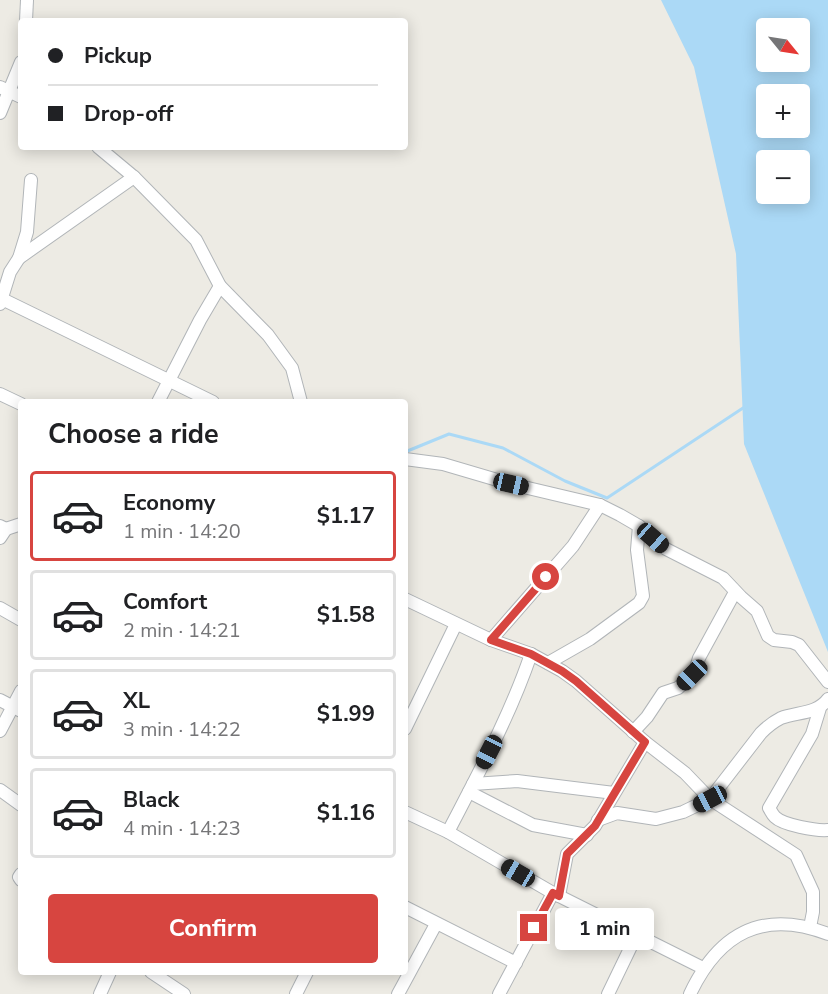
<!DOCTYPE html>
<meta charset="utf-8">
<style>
:root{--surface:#fff;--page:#f6f6f6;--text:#202124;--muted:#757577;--line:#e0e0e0;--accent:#d74540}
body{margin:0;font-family:"Nunito Sans",sans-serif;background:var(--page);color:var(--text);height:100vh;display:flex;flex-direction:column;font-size:22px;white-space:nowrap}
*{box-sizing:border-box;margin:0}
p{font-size:20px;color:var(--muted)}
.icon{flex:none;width:33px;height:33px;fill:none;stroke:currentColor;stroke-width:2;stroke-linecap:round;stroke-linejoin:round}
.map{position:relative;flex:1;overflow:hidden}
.panel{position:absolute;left:18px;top:399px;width:390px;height:576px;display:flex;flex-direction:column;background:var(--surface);border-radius:6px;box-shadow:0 3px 15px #0003}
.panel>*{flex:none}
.top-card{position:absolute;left:18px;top:18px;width:390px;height:132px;border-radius:6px;box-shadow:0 3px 15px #0003;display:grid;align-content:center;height:132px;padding:0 30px;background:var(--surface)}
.needle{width:39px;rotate:120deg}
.buttons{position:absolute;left:756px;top:18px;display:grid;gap:12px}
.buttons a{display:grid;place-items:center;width:54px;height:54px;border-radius:6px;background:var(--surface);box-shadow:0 3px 15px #0003;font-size:30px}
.end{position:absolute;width:27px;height:27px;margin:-14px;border:8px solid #d74540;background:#fff;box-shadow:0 0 0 3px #fff}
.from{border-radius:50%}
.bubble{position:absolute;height:42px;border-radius:6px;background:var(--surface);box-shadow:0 3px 15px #0003;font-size:20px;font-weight:700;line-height:42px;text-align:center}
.car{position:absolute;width:18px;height:36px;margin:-18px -9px;border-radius:8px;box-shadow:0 0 4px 2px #0007;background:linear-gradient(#222 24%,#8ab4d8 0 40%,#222 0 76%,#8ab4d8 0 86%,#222 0)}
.top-card b{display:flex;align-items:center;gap:21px;height:57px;font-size:22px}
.top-card b+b{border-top:2px solid var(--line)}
.top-card i{width:15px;height:15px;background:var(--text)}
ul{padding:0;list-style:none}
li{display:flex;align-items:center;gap:18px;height:90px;margin:0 12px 9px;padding:0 18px;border:3px solid var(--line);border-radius:6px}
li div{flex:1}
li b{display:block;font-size:22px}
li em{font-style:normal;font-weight:700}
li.on{border-color:var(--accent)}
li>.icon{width:54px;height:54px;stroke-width:1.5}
h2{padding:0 30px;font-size:27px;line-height:72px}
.primary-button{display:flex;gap:12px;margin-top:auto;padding:12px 30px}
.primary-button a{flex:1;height:69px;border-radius:6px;background:var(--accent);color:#fff;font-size:24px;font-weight:700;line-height:69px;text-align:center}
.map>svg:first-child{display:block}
</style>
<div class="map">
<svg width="828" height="994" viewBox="0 0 828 994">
<rect width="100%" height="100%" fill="#edebe4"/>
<!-- water -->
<path fill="#abd9f6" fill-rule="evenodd" d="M 661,0 L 828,0 L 828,652 L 744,444 L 736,254 L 694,67 ZM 766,28 L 800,28 L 800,62 L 766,62 ZM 766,94 L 800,94 L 800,128 L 766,128 ZM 766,160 L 800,160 L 800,194 L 766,194 Z"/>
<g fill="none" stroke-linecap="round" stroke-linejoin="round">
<!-- stream -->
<polyline stroke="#abd9f6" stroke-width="3" points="405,452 449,434 503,448 565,481 607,498 746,406"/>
<!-- street casing -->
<g stroke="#b1b5b8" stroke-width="14">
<g id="street">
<polyline points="26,21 27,0"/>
<polyline points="0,87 21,97"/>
<polyline points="0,113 21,62"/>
<polyline points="98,147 134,177 196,240 220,286 268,335 292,368 301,402"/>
<polyline points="19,258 134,177"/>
<polyline points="0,298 213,402"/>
<polyline points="0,304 10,272 19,258 27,232 31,180"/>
<polyline points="0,394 21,404"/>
<polyline points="158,402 200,320 220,286"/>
<polyline points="405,459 443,464 511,484 600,505 620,515 639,526 666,549 723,578 741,597 757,611 768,636 774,640 792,642 799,645 828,682"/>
<polyline points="0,526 6,529 0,538"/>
<polyline points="6,529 21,524"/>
<polyline points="405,599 491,640 531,654 562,671 576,681 645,742 685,773 710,799 796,855 813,892 813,912 810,927"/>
<polyline points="0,608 21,620"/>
<polyline points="491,640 573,546 600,505"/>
<polyline points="548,663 590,639 639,603 643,596 637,550 639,526"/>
<polyline points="0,700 21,711"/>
<path d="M 820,708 L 812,734 L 769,808 C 771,811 772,814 775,817 C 783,825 816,831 828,830"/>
<polyline points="405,729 456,624"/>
<polyline points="0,731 21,691"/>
<polyline points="633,732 647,717 663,693 678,688 692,675 696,668 699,658 735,592"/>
<polyline points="473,784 517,781 614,793"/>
<polyline points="0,790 21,805"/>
<polyline points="469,792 533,825 587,835"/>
<polyline points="405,812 448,832 553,893 703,968"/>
<path d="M 598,820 L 617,813 L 656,819 L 683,812 L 710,799 L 761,733 C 767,727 773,722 781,718 C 797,712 817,714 828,699"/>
<path d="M 448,832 C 478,774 510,716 531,654"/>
<polyline points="21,874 19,877 21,880"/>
<polyline points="559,896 567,854 595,826 645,742"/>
<polyline points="405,907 516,963"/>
<polyline points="151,972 184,994"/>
<polyline points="100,994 110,972"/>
<polyline points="296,994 307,972"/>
<polyline points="398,994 436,924"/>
<polyline points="499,994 553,893"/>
<polyline points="608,994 637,934"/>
<path d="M 690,994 C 719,933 763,909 828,934"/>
</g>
</g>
<!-- street -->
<use href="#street" stroke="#fff" stroke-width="12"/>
</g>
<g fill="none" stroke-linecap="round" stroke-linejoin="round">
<!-- route -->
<polyline stroke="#d74540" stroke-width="8" points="534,928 553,893 559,896 567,854 595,826 645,742 576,681 562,671 531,654 491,640 546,577"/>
</g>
</svg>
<div class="buttons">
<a><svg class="needle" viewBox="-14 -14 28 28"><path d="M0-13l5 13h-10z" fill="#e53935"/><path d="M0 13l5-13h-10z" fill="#757577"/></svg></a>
<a>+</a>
<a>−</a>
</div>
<i class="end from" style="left:546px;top:577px"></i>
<i class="end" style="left:534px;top:928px"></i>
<div class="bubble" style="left:555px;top:908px;width:99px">1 min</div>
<i class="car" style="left:511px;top:484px;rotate:103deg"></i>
<i class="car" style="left:653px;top:538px;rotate:131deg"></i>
<i class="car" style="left:692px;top:675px;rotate:225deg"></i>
<i class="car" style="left:489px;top:752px;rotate:207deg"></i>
<i class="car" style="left:710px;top:799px;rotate:242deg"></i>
<i class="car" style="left:518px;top:873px;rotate:300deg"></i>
<div class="top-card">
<b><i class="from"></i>Pickup</b>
<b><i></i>Drop-off</b>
</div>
<section class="panel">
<h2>Choose a ride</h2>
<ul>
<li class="on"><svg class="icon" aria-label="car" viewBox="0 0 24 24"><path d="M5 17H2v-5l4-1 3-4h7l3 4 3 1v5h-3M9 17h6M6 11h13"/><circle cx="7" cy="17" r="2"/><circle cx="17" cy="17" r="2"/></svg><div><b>Economy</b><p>1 min · 14:20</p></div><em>$1.17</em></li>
<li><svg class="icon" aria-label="car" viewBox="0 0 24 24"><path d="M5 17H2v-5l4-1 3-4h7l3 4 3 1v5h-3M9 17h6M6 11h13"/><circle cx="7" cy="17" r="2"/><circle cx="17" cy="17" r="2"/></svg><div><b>Comfort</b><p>2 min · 14:21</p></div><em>$1.58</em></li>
<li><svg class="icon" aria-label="car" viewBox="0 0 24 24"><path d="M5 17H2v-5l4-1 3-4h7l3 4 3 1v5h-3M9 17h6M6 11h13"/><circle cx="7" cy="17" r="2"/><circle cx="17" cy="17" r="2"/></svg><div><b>XL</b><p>3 min · 14:22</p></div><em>$1.99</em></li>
<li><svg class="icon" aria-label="car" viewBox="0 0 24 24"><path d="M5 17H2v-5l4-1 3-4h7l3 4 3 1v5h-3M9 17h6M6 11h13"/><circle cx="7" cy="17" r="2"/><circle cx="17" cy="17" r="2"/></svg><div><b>Black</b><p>4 min · 14:23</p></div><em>$1.16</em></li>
</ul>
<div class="primary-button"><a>Confirm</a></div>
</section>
</div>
